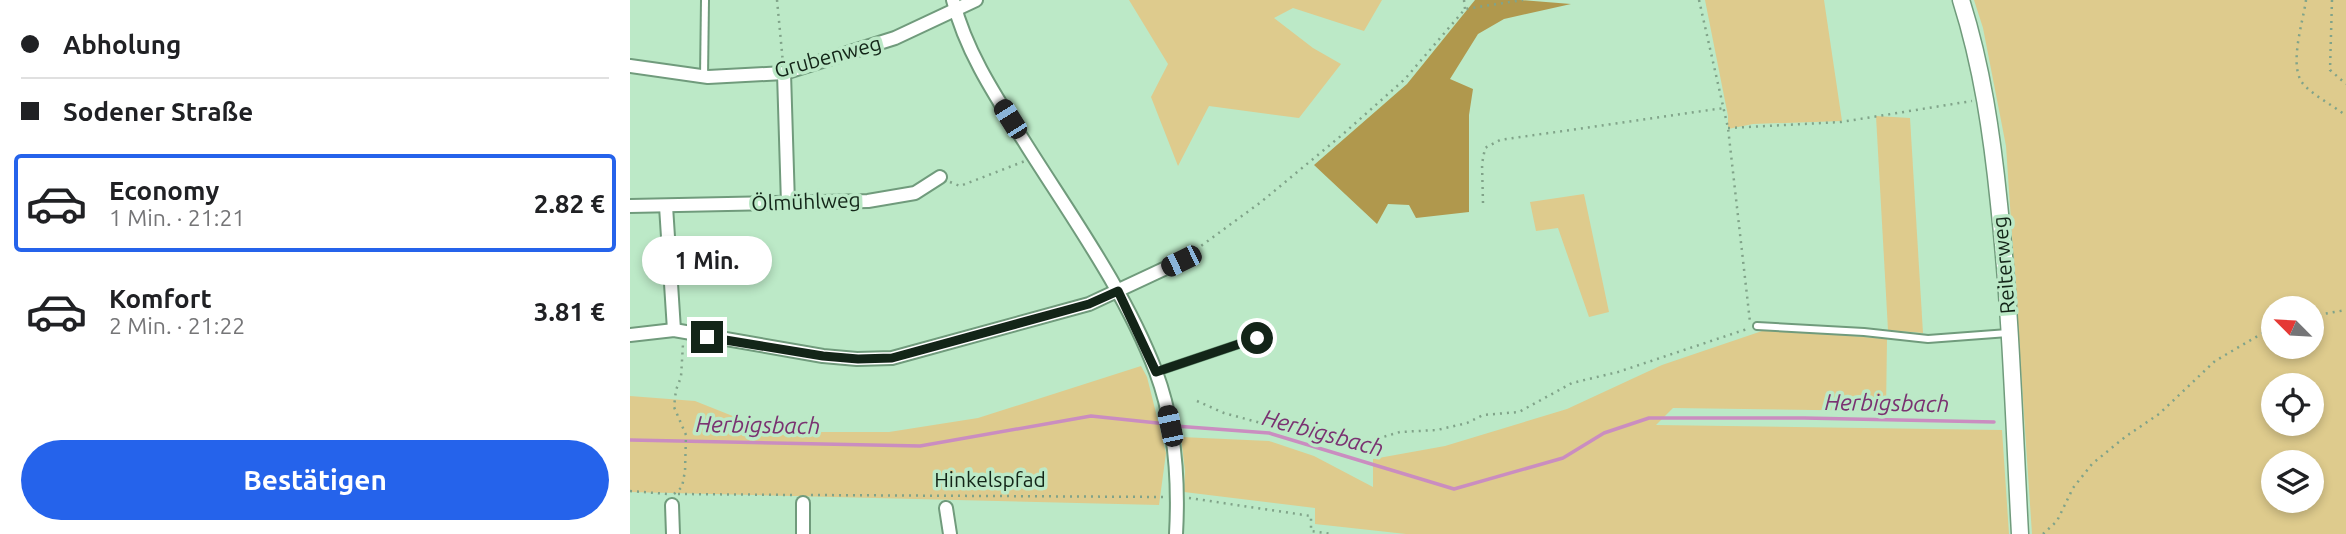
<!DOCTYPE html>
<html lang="de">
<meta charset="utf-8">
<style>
:root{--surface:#fff;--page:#f2f2f2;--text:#202124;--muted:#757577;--line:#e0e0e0;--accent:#2563eb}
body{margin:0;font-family:Ubuntu,sans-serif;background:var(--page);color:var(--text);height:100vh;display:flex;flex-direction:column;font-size:26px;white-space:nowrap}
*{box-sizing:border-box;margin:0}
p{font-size:23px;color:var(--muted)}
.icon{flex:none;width:38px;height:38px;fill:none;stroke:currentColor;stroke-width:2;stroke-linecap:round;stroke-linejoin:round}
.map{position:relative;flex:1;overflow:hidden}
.panel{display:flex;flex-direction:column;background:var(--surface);width:630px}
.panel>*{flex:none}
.top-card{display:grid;align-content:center;height:154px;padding:0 21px;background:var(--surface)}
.needle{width:46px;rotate:294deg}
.tools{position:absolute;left:1631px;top:296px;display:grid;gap:14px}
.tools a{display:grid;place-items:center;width:63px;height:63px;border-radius:50%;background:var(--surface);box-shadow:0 4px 10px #0003;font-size:35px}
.end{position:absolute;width:32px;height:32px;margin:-16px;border:9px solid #132518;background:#fff;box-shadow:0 0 0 4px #fff}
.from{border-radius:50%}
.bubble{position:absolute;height:49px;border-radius:24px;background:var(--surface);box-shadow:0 4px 10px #0003;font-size:23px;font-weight:700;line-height:49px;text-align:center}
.car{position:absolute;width:21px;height:42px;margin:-21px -10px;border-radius:9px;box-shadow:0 0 5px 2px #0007;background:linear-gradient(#222 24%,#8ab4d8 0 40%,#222 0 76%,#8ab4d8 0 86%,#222 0)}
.top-card b{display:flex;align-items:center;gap:24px;height:66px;font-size:26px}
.top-card b+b{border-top:2px solid var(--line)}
.top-card i{width:18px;height:18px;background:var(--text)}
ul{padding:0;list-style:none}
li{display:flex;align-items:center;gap:21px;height:98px;margin:0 14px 10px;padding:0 7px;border:4px solid transparent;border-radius:7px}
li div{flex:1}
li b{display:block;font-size:26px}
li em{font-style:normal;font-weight:700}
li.on{border-color:var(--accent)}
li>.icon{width:63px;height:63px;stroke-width:1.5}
.cta{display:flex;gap:14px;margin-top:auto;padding:14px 21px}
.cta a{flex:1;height:80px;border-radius:42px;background:var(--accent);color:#fff;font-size:28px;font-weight:700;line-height:80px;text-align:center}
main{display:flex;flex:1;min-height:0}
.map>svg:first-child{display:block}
</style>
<main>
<section class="panel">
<div class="top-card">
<b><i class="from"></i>Abholung</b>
<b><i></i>Sodener Straße</b>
</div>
<ul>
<li class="on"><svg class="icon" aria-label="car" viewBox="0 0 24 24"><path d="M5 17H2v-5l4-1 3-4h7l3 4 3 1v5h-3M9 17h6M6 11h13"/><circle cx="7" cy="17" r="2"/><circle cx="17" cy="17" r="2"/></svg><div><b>Economy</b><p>1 Min. · 21:21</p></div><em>2.82 €</em></li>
<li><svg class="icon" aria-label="car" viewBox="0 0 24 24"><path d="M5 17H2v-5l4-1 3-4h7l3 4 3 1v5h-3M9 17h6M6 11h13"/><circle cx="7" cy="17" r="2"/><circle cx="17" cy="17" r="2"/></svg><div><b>Komfort</b><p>2 Min. · 21:22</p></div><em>3.81 €</em></li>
</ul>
<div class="cta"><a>Bestätigen</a></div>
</section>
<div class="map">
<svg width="1716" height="534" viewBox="0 0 1716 534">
<rect width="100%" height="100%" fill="#bce9c7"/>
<!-- green -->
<g fill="#decb8d" fill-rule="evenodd">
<polygon points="499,0 752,0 734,31 663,8 644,18 683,48 711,64 669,118 579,106 548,166 521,97 538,64"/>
<polygon points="1075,0 1194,0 1212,121 1123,124 1098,129 1098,116"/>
<path d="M 1344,0 L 1716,0 L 1716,534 L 1402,534 L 1376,146 L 1353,28 ZM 1643,308 L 1682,308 L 1682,346 L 1643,346 ZM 1643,385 L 1682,385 L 1682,424 L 1643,424 ZM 1643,462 L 1682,462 L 1682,500 L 1643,500 Z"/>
<polygon points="1246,116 1280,118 1293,333 1258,330"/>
<polygon points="954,194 979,312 959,317 928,228 906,231 900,202"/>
<polygon points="1138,329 1257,339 1256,411 1043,408 1026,425 1372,430 1379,534 776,534 685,524 685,508 554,492 555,471 551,437 639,441 684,456 743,487 743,459 815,446 937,409 1032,365"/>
<polygon points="511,366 517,377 536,453 529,505 0,492 0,396 65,401 143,432 259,432 348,418"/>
</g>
<!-- forest -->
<polygon fill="#b0984d" points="845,0 890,0 941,4 874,19 848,34 820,79 843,89 839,115 839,212 786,218 779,205 758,204 747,224 684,165 777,84"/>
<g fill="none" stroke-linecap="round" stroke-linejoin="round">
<!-- stream -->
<g stroke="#ca8dc0" stroke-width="3.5">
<polyline points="545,426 639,433 824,489 933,458 974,433 1019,418 1174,418 1364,422"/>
<polyline points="0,440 290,446 461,416 537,424"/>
</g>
<!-- lane casing -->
<g stroke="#709b7c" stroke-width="10">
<g id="lane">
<polyline points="74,77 75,0"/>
<polyline points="1127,326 1234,332 1298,339 1378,333"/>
<polyline points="526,372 627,338"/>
</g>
</g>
<!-- street casing -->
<g stroke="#709b7c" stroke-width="16">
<g id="street">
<path d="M 323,0 C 336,53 368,100 397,146 C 443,219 495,291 526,372 C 545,423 549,480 546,534"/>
<polyline points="0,66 78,77 154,73 265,38 346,0"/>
<polyline points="154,73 158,204"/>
<polyline points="0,206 238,201 285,193 310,177"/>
<polyline points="36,206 44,330"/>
<polyline points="0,335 44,330 193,356 227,359 262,358 459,304 551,261"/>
<polyline points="173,503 173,534"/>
<polyline points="42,505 43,534"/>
<polyline points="316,508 320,534"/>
</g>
</g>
<!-- secondary casing -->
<g stroke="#709b7c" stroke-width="19">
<path id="secondary" d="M 1331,0 C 1352,66 1362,135 1369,204 C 1381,314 1384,424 1390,534"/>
</g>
<!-- path -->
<g stroke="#80a389" stroke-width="2.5" stroke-dasharray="2 5" stroke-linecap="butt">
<polyline points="147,0 153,63"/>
<polyline points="834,0 835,9"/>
<polyline points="1069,0 1098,128 1120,322"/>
<path d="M 1676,0 C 1673,23 1657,69 1675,86 C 1687,98 1703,105 1716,116"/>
<polyline points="1702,0 1700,70 1716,84"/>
<polyline points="1098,128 1211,122 1342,101"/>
<polyline points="320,182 330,186 395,161"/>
<polyline points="853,203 852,164 855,148 870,140 1094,108"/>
<polyline points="560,254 631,202 712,135 775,79 835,9 893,0"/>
<polyline points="1682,316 1716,310"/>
<polyline points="567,401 594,413 719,447 770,432 807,430 837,423 853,415 889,412 942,383 988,372 1120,328"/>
<polyline points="0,491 38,494"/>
<polyline points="44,494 52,487 55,471 56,435 44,407 46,390 51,377 53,344"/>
<polyline points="48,494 164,495"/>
<polyline points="181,495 535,497"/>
<polyline points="559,498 681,516 681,531 703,534"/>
<polyline points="1413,534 1427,521 1443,488 1462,464 1495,437 1529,414 1585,361 1643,327"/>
</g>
<!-- lane -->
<use href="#lane" stroke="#fff" stroke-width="6"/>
<!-- street -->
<use href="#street" stroke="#fff" stroke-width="12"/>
<!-- secondary -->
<use href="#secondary" stroke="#fff" stroke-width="16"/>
</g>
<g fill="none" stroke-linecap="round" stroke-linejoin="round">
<!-- route -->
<polyline stroke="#132518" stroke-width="9" points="77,337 193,356 228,359 262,358 459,304 488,291 526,372 627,338"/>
</g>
<g text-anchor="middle" stroke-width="7" stroke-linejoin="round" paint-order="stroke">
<!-- street labels -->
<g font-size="21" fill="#132518" stroke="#bce9c7">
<text transform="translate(198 57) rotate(-15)" y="7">Grubenweg</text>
<text transform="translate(176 202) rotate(-2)" y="7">Ölmühlweg</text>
<text transform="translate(1374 265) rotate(-95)" y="7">Reiterweg</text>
<text x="360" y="487">Hinkelspfad</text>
</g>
<!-- water labels -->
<g font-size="23" font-style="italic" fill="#7a3271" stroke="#bce9c7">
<text transform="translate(1257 403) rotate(1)" y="8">Herbigsbach</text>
<text transform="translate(128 425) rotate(1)" y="8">Herbigsbach</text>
<text transform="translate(693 433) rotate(15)" y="8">Herbigsbach</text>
</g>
</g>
</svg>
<div class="tools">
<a><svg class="needle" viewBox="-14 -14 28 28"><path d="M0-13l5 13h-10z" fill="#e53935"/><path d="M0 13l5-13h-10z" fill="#757577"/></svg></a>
<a><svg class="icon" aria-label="locate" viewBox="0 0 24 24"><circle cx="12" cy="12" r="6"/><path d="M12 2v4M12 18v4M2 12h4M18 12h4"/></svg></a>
<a><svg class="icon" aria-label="layers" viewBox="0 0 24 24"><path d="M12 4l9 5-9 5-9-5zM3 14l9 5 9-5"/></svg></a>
</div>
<i class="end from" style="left:627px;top:338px"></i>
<i class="end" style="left:77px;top:337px"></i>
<div class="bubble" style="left:12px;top:236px;width:130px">1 Min.</div>
<i class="car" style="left:380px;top:119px;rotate:328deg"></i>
<i class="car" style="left:551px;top:261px;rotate:244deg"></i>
<i class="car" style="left:540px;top:426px;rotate:348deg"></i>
</div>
</main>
